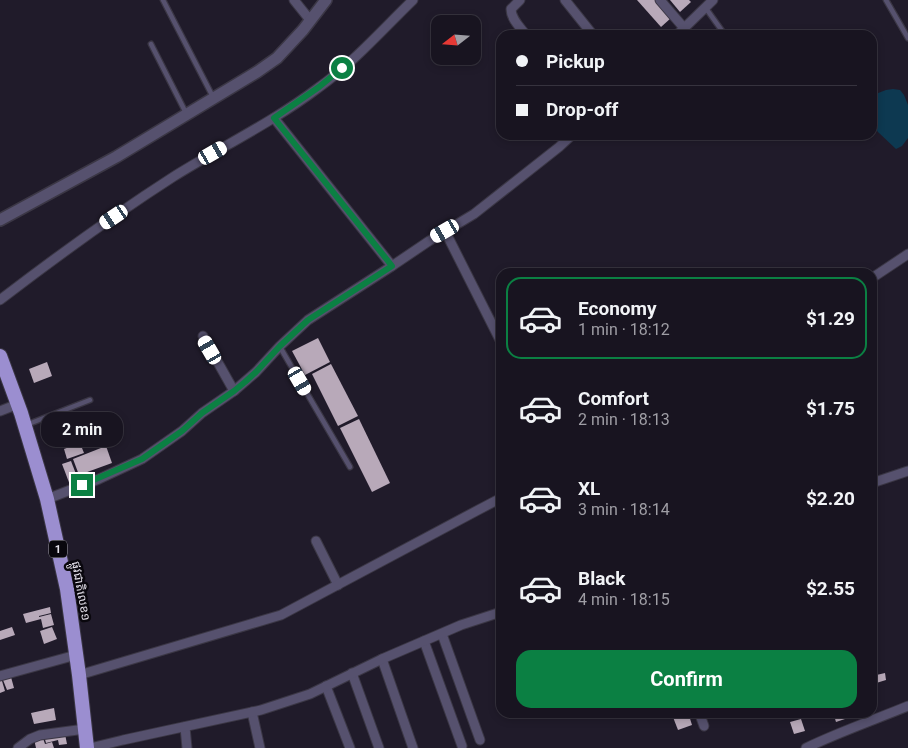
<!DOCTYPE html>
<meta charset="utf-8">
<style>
:root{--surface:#181420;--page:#25212d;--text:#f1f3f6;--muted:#9f9ea5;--line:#36333e;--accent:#0b8043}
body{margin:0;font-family:Roboto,"Noto Sans Khmer",sans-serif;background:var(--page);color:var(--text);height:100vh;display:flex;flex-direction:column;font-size:19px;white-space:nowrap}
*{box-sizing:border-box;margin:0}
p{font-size:16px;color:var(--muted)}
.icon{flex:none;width:28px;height:28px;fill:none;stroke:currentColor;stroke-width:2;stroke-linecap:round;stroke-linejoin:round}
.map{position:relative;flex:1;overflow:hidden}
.panel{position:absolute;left:496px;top:268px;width:381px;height:450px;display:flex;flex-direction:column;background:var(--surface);border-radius:15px;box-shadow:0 2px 8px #0003,0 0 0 1px var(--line)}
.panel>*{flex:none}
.guide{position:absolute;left:496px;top:30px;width:381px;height:110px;border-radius:15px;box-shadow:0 2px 8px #0003,0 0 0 1px var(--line);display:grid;align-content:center;height:110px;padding:0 20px;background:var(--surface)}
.needle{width:32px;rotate:253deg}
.controls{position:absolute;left:431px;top:15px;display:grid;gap:10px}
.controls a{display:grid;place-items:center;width:50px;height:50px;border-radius:10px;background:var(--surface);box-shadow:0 2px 8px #0003,0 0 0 1px var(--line);font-size:25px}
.end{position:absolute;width:22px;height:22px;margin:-11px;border:6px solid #0b8043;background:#fff;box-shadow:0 0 0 2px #fff}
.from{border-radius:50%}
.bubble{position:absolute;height:35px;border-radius:15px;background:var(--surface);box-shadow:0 2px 8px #0003,0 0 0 1px var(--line);font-size:16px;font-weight:700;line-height:35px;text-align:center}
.car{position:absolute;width:15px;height:30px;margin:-15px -8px;border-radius:6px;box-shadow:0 0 4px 1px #0007;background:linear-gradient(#fff 24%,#345 0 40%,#fff 0 76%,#345 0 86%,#fff 0)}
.guide b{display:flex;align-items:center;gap:18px;height:48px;font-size:19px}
.guide b+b{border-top:1px solid var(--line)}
.guide i{width:12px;height:12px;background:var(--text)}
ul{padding:9px 0 0;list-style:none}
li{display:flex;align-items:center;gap:15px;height:82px;margin:0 10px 8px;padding:0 10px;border:2px solid transparent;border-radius:15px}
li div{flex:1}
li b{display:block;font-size:19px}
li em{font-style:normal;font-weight:700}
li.active{border-color:var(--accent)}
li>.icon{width:45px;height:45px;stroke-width:1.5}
.primary-button{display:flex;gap:10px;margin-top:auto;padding:10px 20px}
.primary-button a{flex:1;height:58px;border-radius:15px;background:var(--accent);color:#fff;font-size:20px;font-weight:700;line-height:58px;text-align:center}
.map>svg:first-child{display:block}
</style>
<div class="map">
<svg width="908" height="748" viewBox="0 0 908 748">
<rect width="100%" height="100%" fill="#201b2a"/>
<!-- water -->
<polygon fill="#0d3951" points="893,89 900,90 904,95 908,105 908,138 902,146 896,149 878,132 873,125 873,95 886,90"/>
<!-- building -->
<g fill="#b8a9b9">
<polygon points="637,0 656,0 671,18 661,27"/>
<polygon points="670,0 689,0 691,2 680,12"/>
<polygon points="318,338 330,362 305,375 292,351"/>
<polygon points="47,362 52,376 34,383 29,369"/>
<polygon points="331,364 358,416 338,426 312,374"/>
<polygon points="359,419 390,483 372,492 340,428"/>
<polygon points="80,443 84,453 67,459 64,449"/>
<polygon points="106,446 112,463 79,475 73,459"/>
<polygon points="71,461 79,482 70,485 62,464"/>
<polygon points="50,607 51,613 39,616 39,617 51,614 54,625 43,628 41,619 26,623 23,614"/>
<polygon points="12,627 15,635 0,640 0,631"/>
<polygon points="52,627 57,639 44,644 40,631"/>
<polygon points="885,673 886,680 873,684 872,676"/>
<polygon points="11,677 14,688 7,690 3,680"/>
<polygon points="0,681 2,681 5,691 0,693"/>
<polygon points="54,708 56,720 34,724 31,713"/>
<polygon points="671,712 688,712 692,725 678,730"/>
<polygon points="833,712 843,712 845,719 836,722"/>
<polygon points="801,719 805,731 794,734 790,722"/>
<polygon points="65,734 67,744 59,745 58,740 46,743 44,736"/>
<polygon points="43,738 45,744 52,742 54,748 36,748 34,739"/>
</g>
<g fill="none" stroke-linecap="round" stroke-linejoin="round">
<!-- service casing -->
<g stroke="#3b3745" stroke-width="7">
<g id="service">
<polyline points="163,0 213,97"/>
<polyline points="886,0 908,38"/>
<polyline points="705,7 725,35"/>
<polyline points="151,44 186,113"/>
<polyline points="280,347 350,467"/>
<polyline points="26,425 90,400"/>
</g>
</g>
<!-- minor casing -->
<g stroke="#3b3745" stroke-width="11">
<g id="minor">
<polyline points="294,0 310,20"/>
<path d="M 520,0 L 511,9 C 511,19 520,27 526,35"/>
<polyline points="565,0 593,35"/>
<polyline points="660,0 684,28"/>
<polyline points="677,35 713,0"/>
<polyline points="274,118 392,266"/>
<polyline points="445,231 501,342"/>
<polyline points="872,278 908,254"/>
<path d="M 0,300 C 56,257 114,215 173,177 C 221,147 273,122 318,88 C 353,63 382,30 413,0"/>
<polyline points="203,336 234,391"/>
<polyline points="0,411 18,404"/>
<polyline points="872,483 908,471"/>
<polyline points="47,499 99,479 142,459 182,431 202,413 234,391 256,372 280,346 308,320 392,266 429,241 474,214 559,147 572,135"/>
<polyline points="316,541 338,585"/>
<polyline points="442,634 480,740"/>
<polyline points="424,641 462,746"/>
<polyline points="382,659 413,748"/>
<polyline points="352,673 379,748"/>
<polyline points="79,675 281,615 480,509 501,498"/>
<polyline points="0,676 76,655"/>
<polyline points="326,686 350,748"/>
<polyline points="252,712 260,748"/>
<polyline points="699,712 704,726"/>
<polyline points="185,727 187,748"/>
<polyline points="18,748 30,739 40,735 85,729"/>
<polyline points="90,748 123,740 261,710 310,694 382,659 461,625 501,612"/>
<path d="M 806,748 C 839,732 874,720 908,706"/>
</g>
</g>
<!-- tertiary casing -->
<g stroke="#3b3745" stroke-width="14">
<polyline id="tertiary" points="0,220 116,157 257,72 277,58 303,30 326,0"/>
</g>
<!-- trunk casing -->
<g stroke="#3b3745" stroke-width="16">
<polyline id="trunk" points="0,356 21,413 47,499 67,589 79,675 87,748"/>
</g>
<!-- service -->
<use href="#service" stroke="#56516e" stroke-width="4.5"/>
<!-- minor -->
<use href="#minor" stroke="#56516e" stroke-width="9"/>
<!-- tertiary -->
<use href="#tertiary" stroke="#56516e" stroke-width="11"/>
<!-- trunk -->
<use href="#trunk" stroke="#9b8ed0" stroke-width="14"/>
</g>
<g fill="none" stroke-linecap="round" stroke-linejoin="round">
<!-- route -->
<polyline stroke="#0b8043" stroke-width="6" points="82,485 142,459 182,431 202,413 234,391 245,382 256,372 280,346 308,320 392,266 274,118 319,87 342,68"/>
</g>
<g text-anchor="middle" stroke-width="5" stroke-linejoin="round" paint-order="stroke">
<!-- shield labels -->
<rect fill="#09070d" stroke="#a2a0a8" stroke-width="1" x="49" y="540.5" width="18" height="17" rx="4"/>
<g font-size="11" font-weight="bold" fill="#e4e1eb">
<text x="58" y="553">1</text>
</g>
<!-- street labels -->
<g font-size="12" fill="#e4e1eb" stroke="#09070d">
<text transform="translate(81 591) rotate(80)" y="4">ផ្លូវជាតិលេខ១</text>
</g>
</g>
</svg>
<div class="controls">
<a><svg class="needle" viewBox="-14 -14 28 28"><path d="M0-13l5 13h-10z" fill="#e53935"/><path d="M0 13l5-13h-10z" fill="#9f9ea5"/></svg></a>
</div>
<i class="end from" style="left:342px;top:68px"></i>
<i class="end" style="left:82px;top:485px"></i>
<div class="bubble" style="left:41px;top:412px;width:82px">2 min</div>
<i class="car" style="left:213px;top:153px;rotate:60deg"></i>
<i class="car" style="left:114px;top:217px;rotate:236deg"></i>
<i class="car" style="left:445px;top:231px;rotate:240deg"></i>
<i class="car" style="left:210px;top:350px;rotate:330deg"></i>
<i class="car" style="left:300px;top:381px;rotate:150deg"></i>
<div class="guide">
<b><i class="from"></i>Pickup</b>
<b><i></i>Drop-off</b>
</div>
<section class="panel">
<ul>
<li class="active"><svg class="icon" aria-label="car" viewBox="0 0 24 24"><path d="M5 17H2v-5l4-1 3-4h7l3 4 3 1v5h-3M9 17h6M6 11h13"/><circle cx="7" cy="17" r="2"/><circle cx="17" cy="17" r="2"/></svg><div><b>Economy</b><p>1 min · 18:12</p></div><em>$1.29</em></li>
<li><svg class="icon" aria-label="car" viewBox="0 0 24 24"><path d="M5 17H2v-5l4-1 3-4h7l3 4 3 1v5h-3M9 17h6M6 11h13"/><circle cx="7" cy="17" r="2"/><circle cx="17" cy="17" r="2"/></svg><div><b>Comfort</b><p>2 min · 18:13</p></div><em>$1.75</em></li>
<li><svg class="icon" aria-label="car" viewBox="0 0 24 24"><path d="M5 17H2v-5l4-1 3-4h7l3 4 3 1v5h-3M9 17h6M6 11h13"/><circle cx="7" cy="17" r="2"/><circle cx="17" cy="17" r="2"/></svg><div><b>XL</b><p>3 min · 18:14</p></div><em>$2.20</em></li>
<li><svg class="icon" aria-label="car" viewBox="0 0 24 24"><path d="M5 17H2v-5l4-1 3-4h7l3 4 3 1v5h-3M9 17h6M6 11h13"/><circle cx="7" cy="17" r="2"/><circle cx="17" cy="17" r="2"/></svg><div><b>Black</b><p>4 min · 18:15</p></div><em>$2.55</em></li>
</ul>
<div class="primary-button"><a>Confirm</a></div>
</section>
</div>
